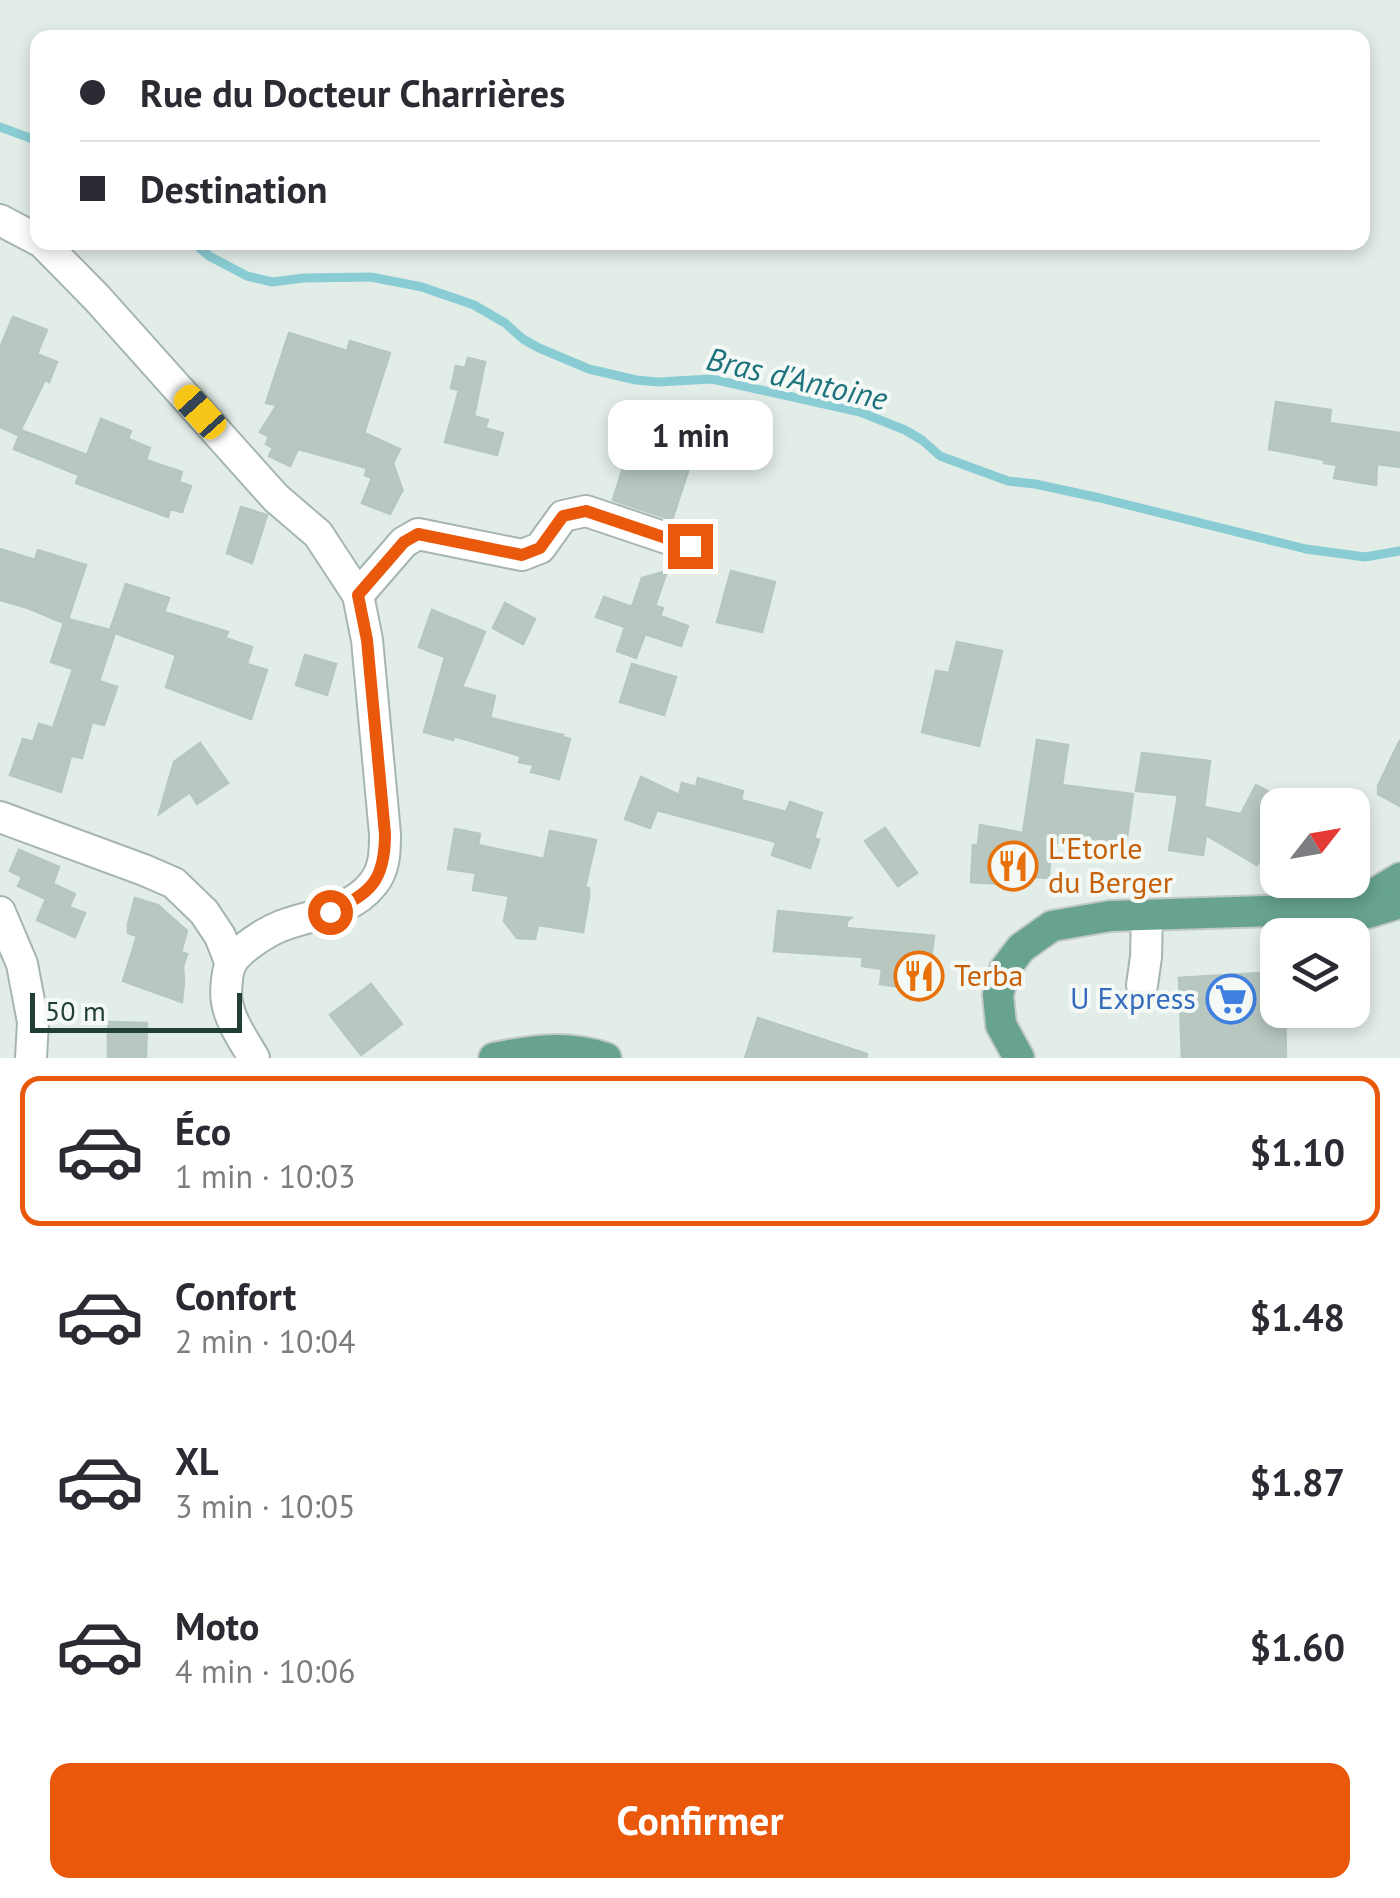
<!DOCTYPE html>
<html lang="fr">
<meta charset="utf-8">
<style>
:root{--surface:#fff;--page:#f2f2f3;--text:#2b2b33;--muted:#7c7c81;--line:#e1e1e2;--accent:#ea580c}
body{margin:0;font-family:"PT Sans",sans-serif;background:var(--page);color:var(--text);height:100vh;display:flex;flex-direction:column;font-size:38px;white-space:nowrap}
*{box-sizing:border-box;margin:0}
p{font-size:32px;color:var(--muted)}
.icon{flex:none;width:55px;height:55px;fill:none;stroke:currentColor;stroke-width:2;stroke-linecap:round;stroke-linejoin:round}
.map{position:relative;height:1058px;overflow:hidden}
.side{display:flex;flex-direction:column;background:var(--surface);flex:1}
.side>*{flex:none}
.hud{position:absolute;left:30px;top:30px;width:1340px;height:220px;border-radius:20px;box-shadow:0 5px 15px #0003;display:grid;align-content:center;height:220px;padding:0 50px;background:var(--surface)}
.needle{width:65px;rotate:59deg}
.controls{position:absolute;left:1260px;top:788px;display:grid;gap:20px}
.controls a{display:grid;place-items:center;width:110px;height:110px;border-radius:20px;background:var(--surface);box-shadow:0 5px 15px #0003;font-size:50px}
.scale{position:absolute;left:30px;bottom:25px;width:212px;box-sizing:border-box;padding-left:10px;border:5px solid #223f35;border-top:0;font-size:28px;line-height:35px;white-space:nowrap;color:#223f35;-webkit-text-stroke:8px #f4f9f6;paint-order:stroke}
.end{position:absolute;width:45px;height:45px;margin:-22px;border:12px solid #ea580c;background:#fff;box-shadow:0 0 0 5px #fff}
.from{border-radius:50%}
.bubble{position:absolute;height:70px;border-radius:20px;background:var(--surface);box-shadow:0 5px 15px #0003;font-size:32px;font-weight:800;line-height:70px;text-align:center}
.car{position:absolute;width:30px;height:60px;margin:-30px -15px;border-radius:12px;box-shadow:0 0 8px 2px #0007;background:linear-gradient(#f5c518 24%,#345 0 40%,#f5c518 0 76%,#345 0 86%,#f5c518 0)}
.hud b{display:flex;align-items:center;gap:35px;height:95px;font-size:38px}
.hud b+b{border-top:2px solid var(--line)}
.hud i{width:25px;height:25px;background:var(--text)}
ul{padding:18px 0 0;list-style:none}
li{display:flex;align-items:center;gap:30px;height:150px;margin:0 20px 15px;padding:0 30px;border:5px solid transparent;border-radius:20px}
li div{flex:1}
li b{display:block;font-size:38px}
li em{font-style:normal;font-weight:800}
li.active{border-color:var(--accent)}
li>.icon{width:90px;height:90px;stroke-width:1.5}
.action{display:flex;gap:20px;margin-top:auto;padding:20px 50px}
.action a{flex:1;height:115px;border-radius:20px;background:var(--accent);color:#fff;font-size:40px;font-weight:800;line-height:115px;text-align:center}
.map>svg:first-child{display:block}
</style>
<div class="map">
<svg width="1400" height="1058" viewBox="0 0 1400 1058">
<rect width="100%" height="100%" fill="#e3ede8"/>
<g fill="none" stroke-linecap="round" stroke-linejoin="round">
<!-- stream -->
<g stroke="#8accd3" stroke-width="9">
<polyline points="0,127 38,141"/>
<polyline points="193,242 209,256 247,276 272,282 304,278 371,277 422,287 474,305 505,323 523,339 539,348 589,369 636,380 658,382 712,379 860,412 905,430 922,440 940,456 1008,481 1035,484 1100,498 1306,549 1365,557 1400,551"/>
</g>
</g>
<!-- building -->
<g fill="#b8c8c1" stroke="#b5c7be" stroke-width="2.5">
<polygon points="13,317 47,330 37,354 57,362 49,382 45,380 18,435 0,427 0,348"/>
<polygon points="289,333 347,351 350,341 390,353 364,433 400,449 393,463 403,492 402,491 390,514 362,503 372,478 365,475 367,468 298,449 290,466 269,456 273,448 266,444 269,437 260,432 277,405 266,403"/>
<polygon points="468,358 485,362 474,416 488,420 485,428 503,433 497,455 445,442 459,390 451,388 456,366 465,368"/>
<polygon points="1276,402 1331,410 1329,423 1400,433 1400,467 1377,464 1376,485 1334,478 1337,465 1324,463 1325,460 1269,449"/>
<polygon points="101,419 131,431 128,439 150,448 146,460 182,472 179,482 191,486 182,512 170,509 168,517 76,483 79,475 14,449 21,430 87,455"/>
<polygon points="633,436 693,456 672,520 613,500"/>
<polygon points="241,507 267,515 252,563 227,553"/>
<polygon points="0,549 35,560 38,550 86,565 68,619 110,630 126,584 169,598 164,612 228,632 225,638 252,647 247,664 267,670 251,719 166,687 176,655 115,633 99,681 117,687 104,725 92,722 82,758 71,756 61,792 10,775 23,739 33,742 39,724 53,728 73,669 51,662 64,623 28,608 0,600"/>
<polygon points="667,571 655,606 663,608 660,616 688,626 681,646 645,634 636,658 617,651 625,627 596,617 604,597 632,607 642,578"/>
<polygon points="731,571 775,582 762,632 717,622"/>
<polygon points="505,603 535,619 523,644 493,628"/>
<polygon points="432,610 485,632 462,687 495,696 490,718 563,735 562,737 570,739 559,779 531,772 534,765 519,762 521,756 454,736 453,740 424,732 445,657 419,647"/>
<polygon points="957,642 1002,651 979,746 922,732 936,671 949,673"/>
<polygon points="305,655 336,664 327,695 296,685"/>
<polygon points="632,664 676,677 664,715 620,702"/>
<polygon points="1037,740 1068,745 1062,785 1133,794 1125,851 1051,842 1049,878 1017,876 1017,885 971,882 973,845 978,845 980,825 1023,833"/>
<polygon points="1400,740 1400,806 1378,794 1378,786"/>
<polygon points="200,743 228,783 197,804 190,792 159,814 174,762"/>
<polygon points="1142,753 1210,761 1204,807 1241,814 1256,785 1278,797 1278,826 1257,865 1206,835 1203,855 1169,850 1178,795 1136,791"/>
<polygon points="641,777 679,795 682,783 696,787 698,778 743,791 741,800 786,812 790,802 822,813 814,838 819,840 810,868 772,855 776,842 657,810 650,828 625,819"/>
<polygon points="885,828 917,873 898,886 865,841"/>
<polygon points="455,829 480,834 478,845 544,859 550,831 596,840 585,888 589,888 589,897 583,932 538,925 535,939 517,938 504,921 509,896 473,890 476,873 448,869"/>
<polygon points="19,850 59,867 53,884 75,894 69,907 85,913 75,937 37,920 46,899 18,886 22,877 10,871"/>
<polygon points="135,898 158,905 187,931 181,952 187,954 183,967 184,982 182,1002 123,981 137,936 128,933 128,924"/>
<polygon points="778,911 851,918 844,923 847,923 846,928 934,936 927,991 880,984 882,969 862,966 863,957 774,951"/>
<polygon points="1278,972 1278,1010 1285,1010 1286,1058 1182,1058 1179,978"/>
<polygon points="371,984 402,1024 361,1055 330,1015"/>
<polygon points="758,1018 867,1054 866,1058 745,1058"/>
<polygon points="108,1022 147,1023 146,1058 108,1058"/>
</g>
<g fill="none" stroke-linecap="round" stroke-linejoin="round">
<!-- minor casing -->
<g stroke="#a5b5af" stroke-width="34">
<g id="minor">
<polyline points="0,220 38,240"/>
<path d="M 42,242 L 97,298 L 276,498 L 318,534 L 358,595 L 367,640 L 385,834 C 385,852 385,870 372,885 C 349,913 312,914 281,926 C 266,932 239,949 231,963 C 227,971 225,993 227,1002 C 230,1021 244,1041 254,1058"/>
<polyline points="358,595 404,542 418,534 522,555 540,548 563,516 586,511 690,546"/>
<polyline points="0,817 144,870 174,883 204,912 220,936 231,964"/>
<polyline points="0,912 22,964 33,1022 31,1058"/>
<polyline points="1142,985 1146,957 1147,916"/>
</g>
</g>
<!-- major casing -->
<g stroke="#c1c9c6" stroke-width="34">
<g id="major">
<polyline points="1355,905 1400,878"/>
<path d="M 494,1058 C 532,1050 568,1045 606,1058"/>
<polyline points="1019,1058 1001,1025 998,995 1005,969 1021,948 1052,926 1110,916 1331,909 1368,913 1400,903"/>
</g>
</g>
<!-- minor -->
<use href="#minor" stroke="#fff" stroke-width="30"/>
<!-- major -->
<use href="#major" stroke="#67a390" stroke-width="30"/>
</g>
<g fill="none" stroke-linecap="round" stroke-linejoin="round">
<!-- route -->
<path stroke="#ea580c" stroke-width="12" d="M 330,912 C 371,893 385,881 385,834 L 367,640 L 358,595 L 404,542 L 418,534 L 522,555 L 540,548 L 563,516 L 586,511 L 690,546"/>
</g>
<!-- icons -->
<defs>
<g id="restaurant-ring" transform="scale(2.5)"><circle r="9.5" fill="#f4f9f6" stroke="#e8710a" stroke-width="1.5"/><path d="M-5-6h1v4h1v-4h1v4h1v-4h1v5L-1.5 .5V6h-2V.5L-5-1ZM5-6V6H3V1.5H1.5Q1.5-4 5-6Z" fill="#e8710a"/></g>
<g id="supermarket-ring" transform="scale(2.5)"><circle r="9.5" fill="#f4f9f6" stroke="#3f7fe0" stroke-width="1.5"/><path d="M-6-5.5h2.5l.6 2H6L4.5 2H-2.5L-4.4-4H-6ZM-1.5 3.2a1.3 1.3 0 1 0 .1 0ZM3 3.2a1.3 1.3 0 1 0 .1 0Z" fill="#3f7fe0"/></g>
</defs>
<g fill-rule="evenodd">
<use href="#restaurant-ring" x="1013" y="866"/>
<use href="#restaurant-ring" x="919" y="976"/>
<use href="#supermarket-ring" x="1231" y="999"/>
</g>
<g text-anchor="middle" stroke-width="8" stroke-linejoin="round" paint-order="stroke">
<!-- food labels -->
<g font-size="30" fill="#c56008" stroke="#f4f9f6" text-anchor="start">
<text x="1048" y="859">L'Etorle<tspan x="1048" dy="34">du Berger</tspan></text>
<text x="954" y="986">Terba</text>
</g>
<!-- shop labels -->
<g font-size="30" fill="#366cbe" stroke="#f4f9f6" text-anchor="end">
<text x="1196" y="1009">U Express</text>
</g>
<!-- water labels -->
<g font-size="32" font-style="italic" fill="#1b727c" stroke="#f4f9f6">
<text transform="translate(797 379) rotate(13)" y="11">Bras d'Antoine</text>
</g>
</g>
</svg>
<div class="controls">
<a><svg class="needle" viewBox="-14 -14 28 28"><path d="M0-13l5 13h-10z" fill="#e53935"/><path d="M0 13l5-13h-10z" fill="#7c7c81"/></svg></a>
<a><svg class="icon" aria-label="layers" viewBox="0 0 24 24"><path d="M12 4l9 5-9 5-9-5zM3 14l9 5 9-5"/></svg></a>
</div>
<div class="scale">50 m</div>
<i class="end from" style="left:330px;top:912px"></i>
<i class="end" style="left:690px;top:546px"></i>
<div class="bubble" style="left:608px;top:400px;width:165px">1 min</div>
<i class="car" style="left:200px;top:412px;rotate:318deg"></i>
<div class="hud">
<b><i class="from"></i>Rue du Docteur Charrières</b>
<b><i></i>Destination</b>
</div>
</div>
<section class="side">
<ul>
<li class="active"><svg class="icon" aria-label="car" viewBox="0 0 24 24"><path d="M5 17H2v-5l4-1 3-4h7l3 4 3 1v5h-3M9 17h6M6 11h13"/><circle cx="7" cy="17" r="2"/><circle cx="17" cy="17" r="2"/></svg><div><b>Éco</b><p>1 min · 10:03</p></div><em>$1.10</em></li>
<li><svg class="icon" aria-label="car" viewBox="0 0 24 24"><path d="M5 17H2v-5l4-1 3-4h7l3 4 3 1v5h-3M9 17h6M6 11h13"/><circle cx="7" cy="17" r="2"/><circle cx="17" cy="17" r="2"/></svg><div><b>Confort</b><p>2 min · 10:04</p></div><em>$1.48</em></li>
<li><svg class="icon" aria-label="car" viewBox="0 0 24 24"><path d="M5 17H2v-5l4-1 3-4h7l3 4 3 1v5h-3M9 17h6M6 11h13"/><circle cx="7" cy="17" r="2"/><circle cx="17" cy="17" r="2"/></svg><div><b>XL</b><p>3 min · 10:05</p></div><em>$1.87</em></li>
<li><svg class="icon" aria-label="car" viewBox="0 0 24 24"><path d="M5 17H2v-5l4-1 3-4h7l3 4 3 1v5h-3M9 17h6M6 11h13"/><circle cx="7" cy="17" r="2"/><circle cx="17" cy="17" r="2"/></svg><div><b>Moto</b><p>4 min · 10:06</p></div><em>$1.60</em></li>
</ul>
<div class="action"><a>Confirmer</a></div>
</section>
